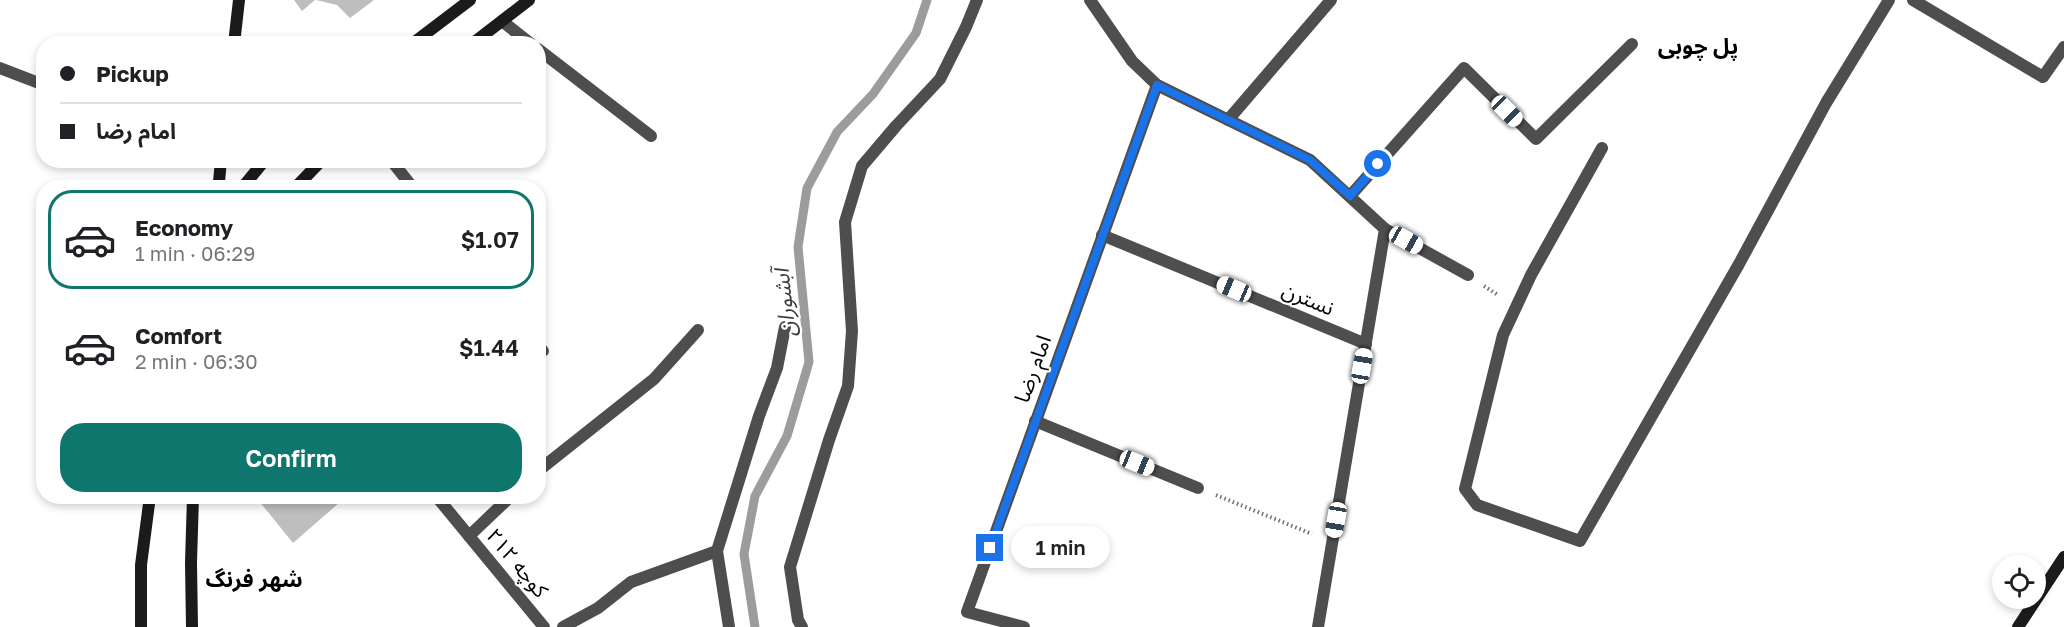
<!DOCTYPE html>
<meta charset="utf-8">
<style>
:root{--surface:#fff;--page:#f6f6f6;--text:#202124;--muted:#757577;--line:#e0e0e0;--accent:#0f766e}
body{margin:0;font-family:"Golos Text","Noto Sans Arabic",sans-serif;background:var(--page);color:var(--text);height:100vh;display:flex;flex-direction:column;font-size:22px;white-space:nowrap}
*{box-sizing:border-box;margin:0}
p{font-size:20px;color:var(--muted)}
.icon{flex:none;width:33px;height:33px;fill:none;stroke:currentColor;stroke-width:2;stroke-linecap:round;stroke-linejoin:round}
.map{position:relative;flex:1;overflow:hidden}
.drawer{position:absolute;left:36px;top:180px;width:510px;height:324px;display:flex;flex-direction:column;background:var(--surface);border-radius:24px;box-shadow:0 3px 9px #0003}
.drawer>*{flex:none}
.hud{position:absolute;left:36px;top:36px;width:510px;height:132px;border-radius:24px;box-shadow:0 3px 9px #0003;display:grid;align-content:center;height:132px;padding:0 24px;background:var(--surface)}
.buttons{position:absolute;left:1992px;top:555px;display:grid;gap:12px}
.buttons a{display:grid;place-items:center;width:54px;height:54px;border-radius:50%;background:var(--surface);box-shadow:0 3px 9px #0003;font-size:30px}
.end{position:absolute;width:27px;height:27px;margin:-14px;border:8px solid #1a73e8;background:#fff;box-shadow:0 0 0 3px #fff}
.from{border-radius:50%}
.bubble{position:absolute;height:42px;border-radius:21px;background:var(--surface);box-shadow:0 3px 9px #0003;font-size:20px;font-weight:600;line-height:42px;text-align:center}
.car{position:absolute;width:18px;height:36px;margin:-18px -9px;border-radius:8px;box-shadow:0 0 4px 2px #0007;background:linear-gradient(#fff 24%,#345 0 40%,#fff 0 76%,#345 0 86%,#fff 0)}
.hud b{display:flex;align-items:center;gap:21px;height:57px;font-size:22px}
.hud b+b{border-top:2px solid var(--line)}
.hud i{width:15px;height:15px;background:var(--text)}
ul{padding:10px 0 0;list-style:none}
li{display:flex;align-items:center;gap:18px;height:99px;margin:0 12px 9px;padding:0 12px;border:3px solid transparent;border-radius:24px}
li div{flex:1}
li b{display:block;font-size:22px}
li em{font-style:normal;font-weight:600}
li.on{border-color:var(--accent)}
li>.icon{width:54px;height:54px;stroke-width:1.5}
.cta{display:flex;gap:12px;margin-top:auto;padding:12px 24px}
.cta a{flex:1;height:69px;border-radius:24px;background:var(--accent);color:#fff;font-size:24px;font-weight:600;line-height:69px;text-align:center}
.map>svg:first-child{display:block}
</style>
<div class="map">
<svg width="2064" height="627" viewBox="0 0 2064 627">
<rect width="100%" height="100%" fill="#fff"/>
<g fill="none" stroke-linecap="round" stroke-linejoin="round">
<!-- stream -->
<polyline stroke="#9c9c9c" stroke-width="9" points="755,627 744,554 755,496 787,436 809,362 798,247 807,188 837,132 873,94 916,33 927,0"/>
</g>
<!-- building -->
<g fill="#bebebe">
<polygon points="294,0 315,0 302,11"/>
<polygon points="316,0 374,0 350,18 337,5"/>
<polygon points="255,496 347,496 293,543"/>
</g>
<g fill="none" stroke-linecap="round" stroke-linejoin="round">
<!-- path -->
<g stroke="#707070" stroke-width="4" stroke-dasharray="1.5 3" stroke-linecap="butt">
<polyline points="1484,286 1498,295"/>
<polyline points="1216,495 1312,534"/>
</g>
<!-- lane -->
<g stroke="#4e4e4e" stroke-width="12">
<polyline points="502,21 531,44"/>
<polyline points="538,49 651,136"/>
<polyline points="1228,120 1331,0"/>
<polyline points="391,160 413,188"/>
<polyline points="1350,196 1464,68 1536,139 1632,44"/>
<polyline points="538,345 543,351"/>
<polyline points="538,471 654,379 698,330"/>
<polyline points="469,536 511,496"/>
</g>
<!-- street -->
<g stroke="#4e4e4e" stroke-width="12">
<polyline points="1090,0 1132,61 1157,85 1310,160 1385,229 1468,275"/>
<polyline points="1913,0 2043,77 2064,47"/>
<polyline points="0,68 44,85"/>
<polyline points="1602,148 1531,275 1503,335 1465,489 1477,505 1580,541 1739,264 1826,103 1889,0"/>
<polyline points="1102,235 1366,344"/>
<polyline points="1035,421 1198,488"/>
<polyline points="436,496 544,627"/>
<polyline points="563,627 598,608 631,582 717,551"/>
<polyline points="729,627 717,551 759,416 777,368 785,327"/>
<polyline points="802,627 798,620 790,567 829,440 848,386 852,331 845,222 862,166 896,126 940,79 966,27 977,0"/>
<polyline points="1024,627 967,612 1157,85"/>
<polyline points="1318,627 1385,229"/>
</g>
<!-- secondary -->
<g stroke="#1b1b1b" stroke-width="12">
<polyline points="234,44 239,0"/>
<polyline points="412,44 470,0"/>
<polyline points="472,44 529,0"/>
<polyline points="221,188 219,182 221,160"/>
<polyline points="242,188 265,160"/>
<polyline points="295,188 322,160"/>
<polyline points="141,627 141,565 150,496"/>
<polyline points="192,627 191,563 193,496"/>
<polyline points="2018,627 2064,557"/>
</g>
</g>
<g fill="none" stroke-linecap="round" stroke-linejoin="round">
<!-- route -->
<polyline stroke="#1a73e8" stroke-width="8" points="990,548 1157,85 1310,160 1350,196 1378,164"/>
</g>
<g text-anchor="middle" stroke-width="4.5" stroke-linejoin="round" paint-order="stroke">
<!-- street labels -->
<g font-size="21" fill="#000" stroke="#fff">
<text transform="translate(1308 299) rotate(23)" y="7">نسترن</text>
<text transform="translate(1033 369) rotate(-70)" y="7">امام رضا</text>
<text transform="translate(517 563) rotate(50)" y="7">کوچه ۲۱۲</text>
</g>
<!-- neighbourhood labels -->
<g font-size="22" font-weight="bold" fill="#000" stroke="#fff">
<text x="1698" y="54">پل چوبی</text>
<text x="254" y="587">شهر فرنگ</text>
</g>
<!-- water labels -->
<g font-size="22" font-style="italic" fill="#3d3d3d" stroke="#fff">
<text transform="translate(784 303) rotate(-96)" y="8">آبشوران</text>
</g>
</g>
</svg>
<div class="buttons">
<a><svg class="icon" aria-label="locate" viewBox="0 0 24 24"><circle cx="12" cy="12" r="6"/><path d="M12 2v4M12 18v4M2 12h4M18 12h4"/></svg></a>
</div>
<i class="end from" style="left:1378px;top:164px"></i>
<i class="end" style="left:990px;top:548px"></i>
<div class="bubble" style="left:1011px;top:526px;width:99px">1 min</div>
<i class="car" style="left:1507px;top:111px;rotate:135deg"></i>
<i class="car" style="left:1406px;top:240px;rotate:119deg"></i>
<i class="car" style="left:1234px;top:289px;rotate:293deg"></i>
<i class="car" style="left:1362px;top:366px;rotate:10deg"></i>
<i class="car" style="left:1137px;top:463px;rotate:112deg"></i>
<i class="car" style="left:1336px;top:520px;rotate:190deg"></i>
<div class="hud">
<b><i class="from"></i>Pickup</b>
<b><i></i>امام رضا</b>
</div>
<section class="drawer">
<ul>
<li class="on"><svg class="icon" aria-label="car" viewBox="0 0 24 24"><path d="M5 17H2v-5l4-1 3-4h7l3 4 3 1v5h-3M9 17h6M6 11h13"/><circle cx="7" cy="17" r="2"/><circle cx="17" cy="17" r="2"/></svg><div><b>Economy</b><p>1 min · 06:29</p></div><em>$1.07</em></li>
<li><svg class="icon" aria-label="car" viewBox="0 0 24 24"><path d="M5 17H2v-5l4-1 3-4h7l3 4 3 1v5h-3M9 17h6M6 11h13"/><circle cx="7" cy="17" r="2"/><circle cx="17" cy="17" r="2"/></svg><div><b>Comfort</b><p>2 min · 06:30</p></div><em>$1.44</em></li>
</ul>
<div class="cta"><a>Confirm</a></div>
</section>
</div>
